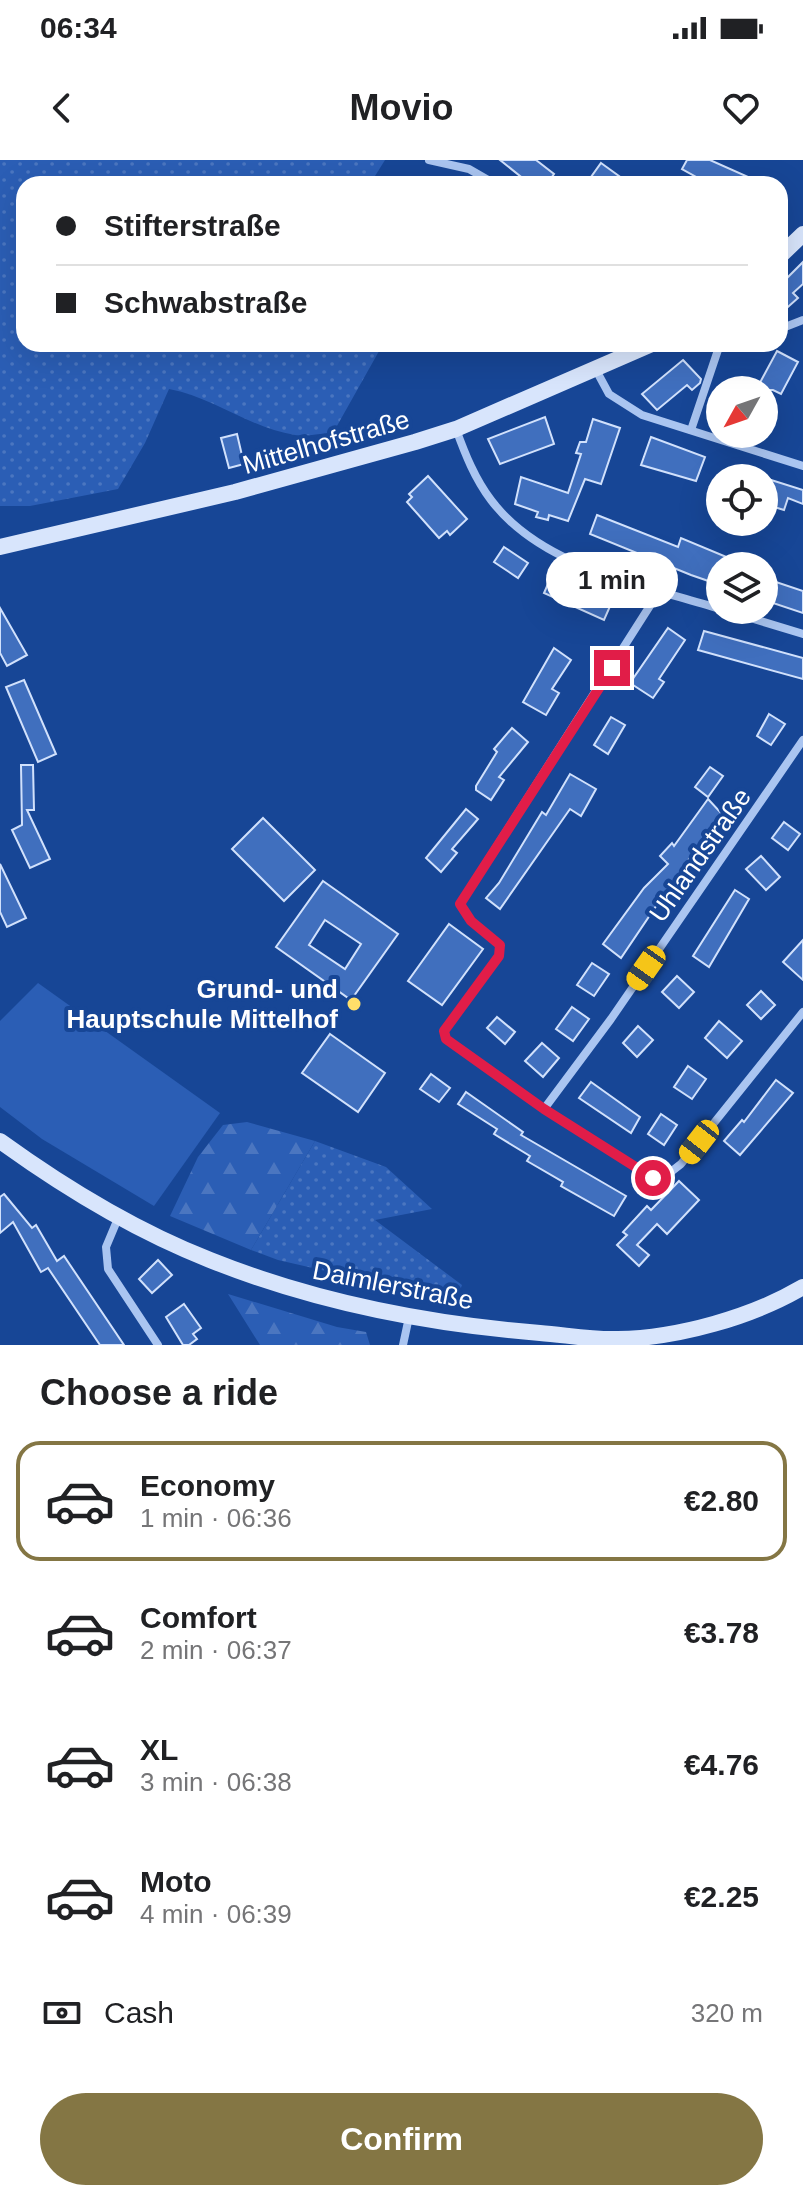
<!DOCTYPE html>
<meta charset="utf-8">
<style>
:root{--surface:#fff;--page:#f2f2f2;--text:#202124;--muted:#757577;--line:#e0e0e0;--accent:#847644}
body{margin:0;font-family:Helvetica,sans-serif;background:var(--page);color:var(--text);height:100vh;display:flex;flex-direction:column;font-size:30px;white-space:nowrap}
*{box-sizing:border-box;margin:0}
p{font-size:26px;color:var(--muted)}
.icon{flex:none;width:44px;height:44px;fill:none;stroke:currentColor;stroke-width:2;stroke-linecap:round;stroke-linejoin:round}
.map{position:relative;height:1185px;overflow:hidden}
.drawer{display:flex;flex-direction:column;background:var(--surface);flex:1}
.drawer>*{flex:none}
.hud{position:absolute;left:16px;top:16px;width:772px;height:176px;border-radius:24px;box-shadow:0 8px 32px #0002;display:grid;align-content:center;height:176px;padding:0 40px;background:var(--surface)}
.needle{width:52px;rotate:230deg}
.controls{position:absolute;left:706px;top:216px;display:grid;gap:16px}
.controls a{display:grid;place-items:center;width:72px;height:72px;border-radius:50%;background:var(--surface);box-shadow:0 8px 32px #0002;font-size:40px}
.end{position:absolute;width:36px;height:36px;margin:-18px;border:10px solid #e11d48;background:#fff;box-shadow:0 0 0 4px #fff}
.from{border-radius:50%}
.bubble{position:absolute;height:56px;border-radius:28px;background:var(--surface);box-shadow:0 8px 32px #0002;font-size:26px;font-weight:700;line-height:56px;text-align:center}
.car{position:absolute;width:24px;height:48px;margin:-24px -12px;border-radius:10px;box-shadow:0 0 6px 2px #0007;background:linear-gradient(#f5c518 24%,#345 0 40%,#f5c518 0 76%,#345 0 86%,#f5c518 0)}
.hud b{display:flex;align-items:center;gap:28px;height:76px;font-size:30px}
.hud b+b{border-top:2px solid var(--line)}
.hud i{width:20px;height:20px;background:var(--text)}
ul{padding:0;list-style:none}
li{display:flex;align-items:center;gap:24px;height:120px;margin:0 16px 12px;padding:0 24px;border:4px solid transparent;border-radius:24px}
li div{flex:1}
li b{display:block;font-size:30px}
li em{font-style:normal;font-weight:700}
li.current{border-color:var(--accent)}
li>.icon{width:72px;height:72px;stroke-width:1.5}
h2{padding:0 40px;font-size:36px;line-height:96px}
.pay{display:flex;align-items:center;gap:20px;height:88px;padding:0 40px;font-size:30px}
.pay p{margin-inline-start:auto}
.cta{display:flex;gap:16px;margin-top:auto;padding:16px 40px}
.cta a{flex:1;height:92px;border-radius:48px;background:var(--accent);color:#fff;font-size:32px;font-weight:700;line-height:92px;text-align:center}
.status{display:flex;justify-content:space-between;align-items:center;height:56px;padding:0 40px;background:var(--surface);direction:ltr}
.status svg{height:22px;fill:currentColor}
header{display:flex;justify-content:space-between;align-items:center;height:104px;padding:0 40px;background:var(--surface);font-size:36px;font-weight:700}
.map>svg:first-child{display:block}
</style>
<div class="status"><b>06:34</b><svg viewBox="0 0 49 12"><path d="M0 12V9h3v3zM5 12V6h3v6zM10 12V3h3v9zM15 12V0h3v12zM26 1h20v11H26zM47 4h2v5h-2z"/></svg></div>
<header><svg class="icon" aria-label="back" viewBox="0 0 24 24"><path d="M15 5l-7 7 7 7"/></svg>Movio<svg class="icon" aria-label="heart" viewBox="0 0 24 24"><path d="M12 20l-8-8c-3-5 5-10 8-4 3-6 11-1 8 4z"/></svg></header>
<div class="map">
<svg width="803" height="1185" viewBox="0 0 803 1185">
<defs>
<pattern id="green-dots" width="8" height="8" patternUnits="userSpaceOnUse" patternTransform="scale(2)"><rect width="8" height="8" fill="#2b5eb5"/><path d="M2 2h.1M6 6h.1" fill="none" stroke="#4b76c0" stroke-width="1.8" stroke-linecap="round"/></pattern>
<pattern id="forest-firs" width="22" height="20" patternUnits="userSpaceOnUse" patternTransform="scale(2)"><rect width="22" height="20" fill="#2b5eb5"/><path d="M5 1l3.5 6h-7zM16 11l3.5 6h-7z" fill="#4b76c0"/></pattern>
</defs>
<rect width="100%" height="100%" fill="#174696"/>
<!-- green -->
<g fill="url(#green-dots)">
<path d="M 0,0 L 385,0 L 370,24 L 24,24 L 24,184 L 383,184 L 333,273 C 321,273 306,277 295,275 C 250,268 213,237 169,229 L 145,283 L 118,329 L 30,346 L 0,346 Z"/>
<polygon points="315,981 386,1007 432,1049 375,1060 462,1125 456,1141 278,1100 251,1090"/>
</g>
<!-- forest -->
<g fill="url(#forest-firs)">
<polygon points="247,962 315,981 251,1090 170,1056 198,997 223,965"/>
<polygon points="228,1134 337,1167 366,1172 370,1185 260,1185"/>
</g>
<!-- pitch -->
<polygon fill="#2b5eb5" points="38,823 220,953 154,1046 42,979 0,947 0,861"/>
<!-- building -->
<g fill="#406fbe" stroke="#d1e1fc" stroke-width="2" fill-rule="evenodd">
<polygon points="500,0 536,0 554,14 547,24 530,24"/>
<polygon points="687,0 710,0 764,24 709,24 682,9"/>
<polygon points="601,3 630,24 586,24"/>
<polygon points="803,102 803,124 793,133 798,138 780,154 780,119 783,122"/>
<polygon points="777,191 798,202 781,234 773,230 756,230"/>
<polygon points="683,200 701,219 700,223 692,230 687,225 657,250 642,234"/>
<polygon points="545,257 554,284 500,304 488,279"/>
<polygon points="593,259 620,268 601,324 585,319 568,361 549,355 548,360 536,357 538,352 515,344 521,317 568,333 581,294 576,293 580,282 586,282"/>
<polygon points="237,274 244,304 229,308 221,278"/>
<polygon points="651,277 705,297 696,321 641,305"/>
<polygon points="428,316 467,359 450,375 447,371 439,378 407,342 412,337 409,334"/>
<polygon points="768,319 803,330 803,344 788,338 784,350 764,344"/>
<polygon points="597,355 678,387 681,378 748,406 720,406 720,425 691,415 590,374"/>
<polygon points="504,387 528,403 518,418 494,402"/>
<polygon points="551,417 611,444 604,460 544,433"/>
<polygon points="764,418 803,431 803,453 764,440"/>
<polygon points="0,448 27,495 7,506 0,493"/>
<polygon points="668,468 685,480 659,519 664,522 653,538 630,523"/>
<polygon points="704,471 803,498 803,519 698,490"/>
<polygon points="554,488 571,500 552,529 559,533 546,555 523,542"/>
<polygon points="24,520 56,594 38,602 6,527"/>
<polygon points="769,554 785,564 771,585 757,576"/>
<polygon points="611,557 625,565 608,594 594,585"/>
<polygon points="512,568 528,582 499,617 504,620 491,640 476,630 476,626 497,592 494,589"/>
<polygon points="21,605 33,605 34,650 27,650 50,699 30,708 12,670 22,665"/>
<polygon points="710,607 723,616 708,637 695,627"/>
<polygon points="570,614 596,629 581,656 570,649 500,749 486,738 499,723 542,652 546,655"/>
<polygon points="708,639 722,654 689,699 693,702 669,727 621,798 603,784 644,728 668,704 660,696 672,683 674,686"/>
<polygon points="466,649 478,659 452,689 457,693 441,712 426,698"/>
<polygon points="263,658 315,710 284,741 232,689"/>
<polygon points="784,662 800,674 788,690 772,678"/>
<polygon points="761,696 780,717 766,730 746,709"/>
<polygon points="0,704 26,758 7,767 0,752"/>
<path d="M 323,721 L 398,774 L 351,840 L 276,787 ZM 325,760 L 361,784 L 345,809 L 309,785 Z"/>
<polygon points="735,730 749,739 709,807 693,796"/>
<polygon points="449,764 483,789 442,845 408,821"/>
<polygon points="803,780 803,820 783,802"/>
<polygon points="592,803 609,814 594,836 577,825"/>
<polygon points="677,816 694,832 679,848 662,832"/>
<polygon points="761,831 775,845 761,859 747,845"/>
<polygon points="572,847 589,859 573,881 556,869"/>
<polygon points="497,857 515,872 505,884 487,868"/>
<polygon points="719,861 742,881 727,898 705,878"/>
<polygon points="638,866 653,880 637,897 623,883"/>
<polygon points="330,874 385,913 358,952 302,913"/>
<polygon points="542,883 559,898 543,917 525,901"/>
<polygon points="688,906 706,919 692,939 674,927"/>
<polygon points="431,914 450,928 439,942 420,929"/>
<polygon points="776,920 793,933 740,995 724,981 742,960 744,962"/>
<polygon points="591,922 640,957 631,973 579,938"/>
<polygon points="466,932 523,972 521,975 626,1036 614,1056 561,1026 563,1022 527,1001 530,996 494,974 497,969 458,944"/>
<polygon points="661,954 677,965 664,985 648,974"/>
<polygon points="679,1021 699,1040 667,1074 657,1064 637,1085 649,1095 639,1106 617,1085 627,1075 623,1072 647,1046 651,1050"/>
<polygon points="4,1034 32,1068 36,1065 57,1101 64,1096 124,1185 100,1185 48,1108 41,1112 13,1062 0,1073 0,1037"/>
<polygon points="158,1100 172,1115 152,1133 139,1119"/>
<polygon points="184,1144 201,1168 193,1174 197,1179 189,1185 183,1185 166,1157"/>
</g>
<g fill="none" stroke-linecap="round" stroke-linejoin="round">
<!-- street -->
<g stroke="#aac5f1" stroke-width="8">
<polyline points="429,0 469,9 495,24"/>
<polyline points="780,169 803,160"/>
<polyline points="596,210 609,234 642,255 803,306"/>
<path d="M 456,269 C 465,294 475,319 491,340 C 542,408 644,425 720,449"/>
<polyline points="691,270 720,184"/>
<polyline points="660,430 460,744 471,761 500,785 499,796 444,871 446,879 544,949 653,1018 663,1018 681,1004 803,852"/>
<polyline points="724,450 803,474"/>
<polyline points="544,949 611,859 803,580"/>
<polyline points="119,1056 106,1087 108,1109 158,1185"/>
<polyline points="403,1185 409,1157"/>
</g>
<!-- secondary -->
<g stroke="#d8e5fc" stroke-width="16">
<polyline points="780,96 803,74"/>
<polyline points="0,387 235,332 415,282 456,269 652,184"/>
<path d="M 0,981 C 65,1028 136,1071 210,1100 C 315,1142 428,1164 540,1173 C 566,1175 592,1180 618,1179 C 678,1178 752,1157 803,1127"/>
</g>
</g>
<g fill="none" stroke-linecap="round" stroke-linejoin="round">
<!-- route -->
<polyline stroke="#e11d48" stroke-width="10" points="612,508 460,744 471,761 500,785 499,796 444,871 446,879 544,949 653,1018"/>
</g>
<!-- markers -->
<circle fill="#ffdf6a" stroke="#174696" stroke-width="3" cx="354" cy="844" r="8"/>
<g text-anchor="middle" stroke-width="8" stroke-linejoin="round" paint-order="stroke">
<!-- street labels -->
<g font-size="26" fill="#fff" stroke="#174696">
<text transform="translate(326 282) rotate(-16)" y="9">Mittelhofstraße</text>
<text transform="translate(700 695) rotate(-55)" y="9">Uhlandstraße</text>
<text transform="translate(393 1125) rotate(11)" y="9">Daimlerstraße</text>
</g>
<!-- poi labels -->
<g font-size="26" font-weight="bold" fill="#fff" stroke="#174696" text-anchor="end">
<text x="338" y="838">Grund- und<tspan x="338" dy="30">Hauptschule Mittelhof</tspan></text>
</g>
</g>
</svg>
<div class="controls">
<a><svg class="needle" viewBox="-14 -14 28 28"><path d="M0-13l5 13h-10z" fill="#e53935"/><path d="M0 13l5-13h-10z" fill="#757577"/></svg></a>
<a><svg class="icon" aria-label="locate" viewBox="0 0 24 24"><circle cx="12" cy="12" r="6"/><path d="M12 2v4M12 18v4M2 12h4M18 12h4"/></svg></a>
<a><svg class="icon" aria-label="layers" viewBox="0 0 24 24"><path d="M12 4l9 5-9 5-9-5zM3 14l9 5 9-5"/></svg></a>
</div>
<i class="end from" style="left:653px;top:1018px"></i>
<i class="end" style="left:612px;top:508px"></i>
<div class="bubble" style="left:546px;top:392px;width:132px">1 min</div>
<i class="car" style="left:646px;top:808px;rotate:215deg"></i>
<i class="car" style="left:699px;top:982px;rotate:218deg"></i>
<div class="hud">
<b><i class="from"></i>Stifterstraße</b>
<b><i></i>Schwabstraße</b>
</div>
</div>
<section class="drawer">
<h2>Choose a ride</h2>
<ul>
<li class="current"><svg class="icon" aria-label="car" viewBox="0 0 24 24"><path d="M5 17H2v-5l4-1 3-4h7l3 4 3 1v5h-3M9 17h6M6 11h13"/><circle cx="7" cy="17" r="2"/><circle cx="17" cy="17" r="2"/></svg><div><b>Economy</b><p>1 min · 06:36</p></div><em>€2.80</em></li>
<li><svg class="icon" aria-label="car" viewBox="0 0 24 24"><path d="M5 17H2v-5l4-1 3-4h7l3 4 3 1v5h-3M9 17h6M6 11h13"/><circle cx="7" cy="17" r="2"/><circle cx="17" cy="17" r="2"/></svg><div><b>Comfort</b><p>2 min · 06:37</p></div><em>€3.78</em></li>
<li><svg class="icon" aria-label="car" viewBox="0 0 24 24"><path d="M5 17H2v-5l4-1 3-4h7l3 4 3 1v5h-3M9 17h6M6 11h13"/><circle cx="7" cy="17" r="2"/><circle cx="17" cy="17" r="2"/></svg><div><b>XL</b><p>3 min · 06:38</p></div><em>€4.76</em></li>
<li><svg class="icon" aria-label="car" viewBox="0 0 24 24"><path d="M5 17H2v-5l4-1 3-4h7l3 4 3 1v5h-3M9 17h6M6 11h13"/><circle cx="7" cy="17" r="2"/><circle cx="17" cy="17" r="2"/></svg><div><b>Moto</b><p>4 min · 06:39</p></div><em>€2.25</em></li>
</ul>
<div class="pay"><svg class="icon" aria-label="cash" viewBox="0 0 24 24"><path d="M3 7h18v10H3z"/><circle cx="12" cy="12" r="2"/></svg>Cash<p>320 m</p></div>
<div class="cta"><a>Confirm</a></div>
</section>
